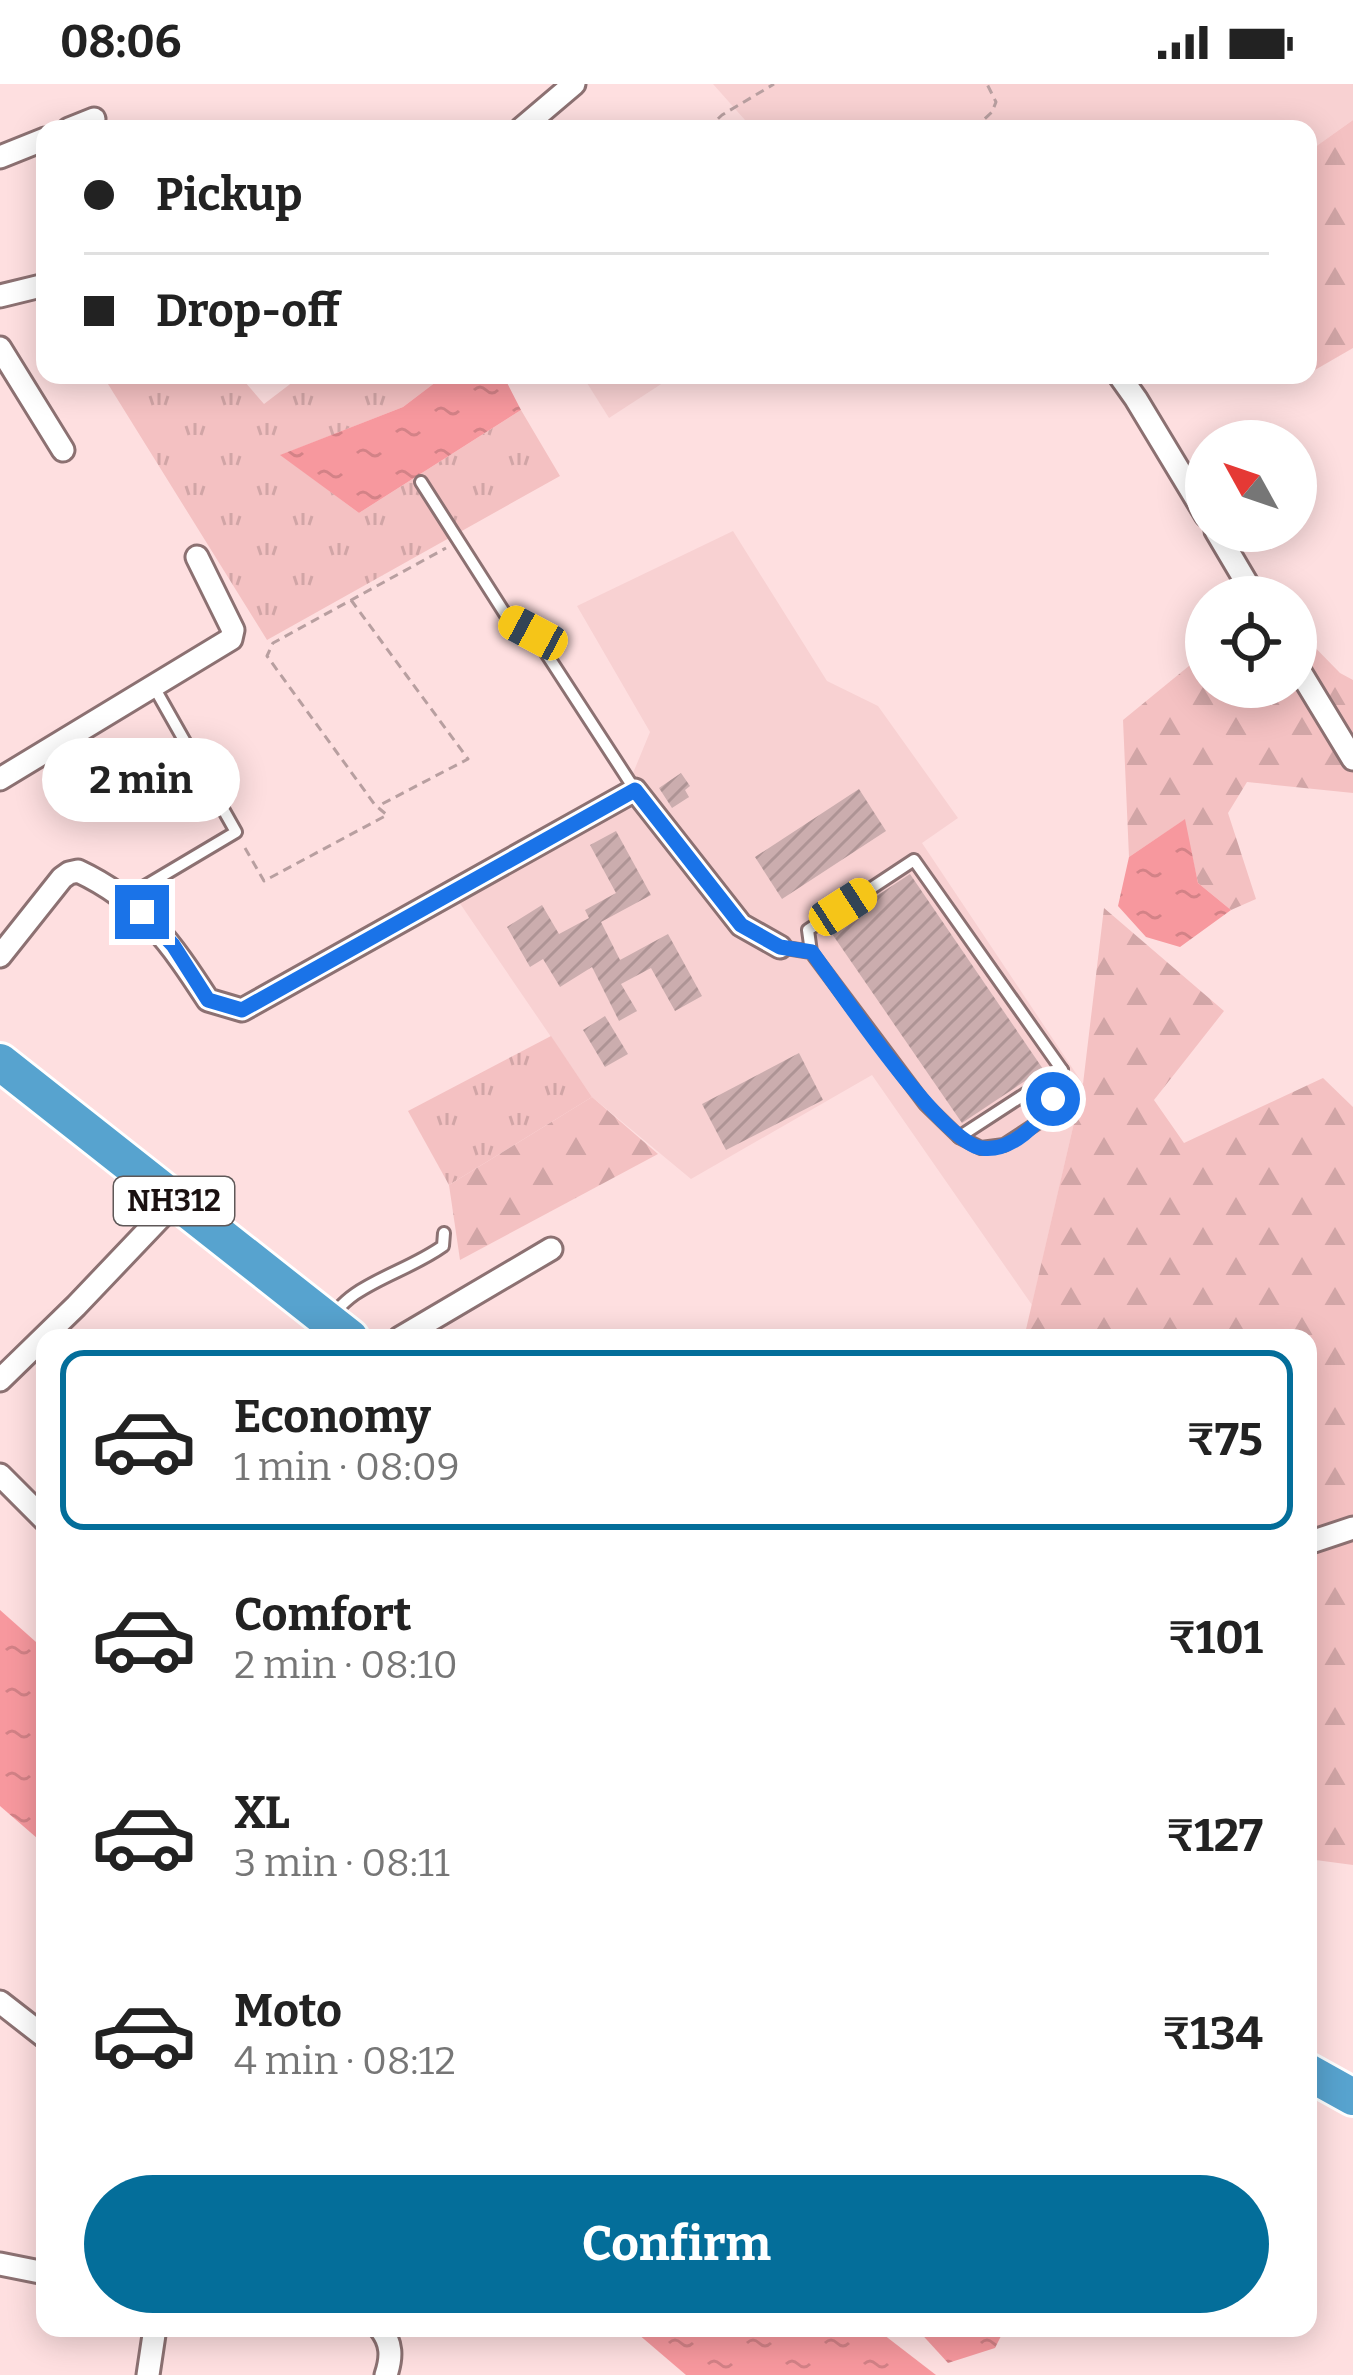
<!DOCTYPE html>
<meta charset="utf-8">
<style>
:root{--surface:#fff;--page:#f2f2f2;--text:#222;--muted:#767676;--line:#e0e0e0;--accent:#046e9a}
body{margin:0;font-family:Bitter,serif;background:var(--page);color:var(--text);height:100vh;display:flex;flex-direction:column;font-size:45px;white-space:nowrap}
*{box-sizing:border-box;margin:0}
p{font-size:39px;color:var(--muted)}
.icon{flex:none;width:66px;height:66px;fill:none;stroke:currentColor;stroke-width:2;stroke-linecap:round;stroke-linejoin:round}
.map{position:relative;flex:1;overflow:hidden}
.sheet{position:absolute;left:36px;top:1245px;width:1281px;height:1008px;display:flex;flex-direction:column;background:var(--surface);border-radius:24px;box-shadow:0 6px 30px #0003}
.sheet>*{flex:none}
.banner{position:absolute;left:36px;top:36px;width:1281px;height:264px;border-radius:24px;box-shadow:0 6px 30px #0003;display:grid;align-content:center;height:264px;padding:0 48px;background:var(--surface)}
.needle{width:78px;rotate:310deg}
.fabs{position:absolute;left:1185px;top:336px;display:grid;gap:24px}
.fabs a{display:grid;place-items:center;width:132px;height:132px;border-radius:50%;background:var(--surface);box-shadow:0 6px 30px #0003;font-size:60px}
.end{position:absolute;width:54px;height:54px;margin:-27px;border:15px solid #1a73e8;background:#fff;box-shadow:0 0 0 6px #fff}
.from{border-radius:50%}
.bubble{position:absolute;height:84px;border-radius:42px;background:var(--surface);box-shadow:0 6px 30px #0003;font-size:39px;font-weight:700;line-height:84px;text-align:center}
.car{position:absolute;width:36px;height:72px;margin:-36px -18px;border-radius:15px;box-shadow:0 0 9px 3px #0007;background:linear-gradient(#f5c518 24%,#345 0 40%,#f5c518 0 76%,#345 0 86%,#f5c518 0)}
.banner b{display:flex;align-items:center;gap:42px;height:114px;font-size:45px}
.banner b+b{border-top:3px solid var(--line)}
.banner i{width:30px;height:30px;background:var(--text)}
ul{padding:21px 0 0;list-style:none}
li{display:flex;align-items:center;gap:36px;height:180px;margin:0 24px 18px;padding:0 24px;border:6px solid transparent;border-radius:24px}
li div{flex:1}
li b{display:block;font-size:45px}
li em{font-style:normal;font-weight:700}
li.on{border-color:var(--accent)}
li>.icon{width:108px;height:108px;stroke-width:1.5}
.primary-button{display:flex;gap:24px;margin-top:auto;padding:24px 48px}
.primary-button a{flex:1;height:138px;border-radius:72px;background:var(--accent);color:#fff;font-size:48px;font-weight:700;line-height:138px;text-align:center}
.status{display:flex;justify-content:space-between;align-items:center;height:84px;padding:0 60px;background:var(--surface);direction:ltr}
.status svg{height:33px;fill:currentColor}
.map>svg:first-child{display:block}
</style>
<div class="status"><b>08:06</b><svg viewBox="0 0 49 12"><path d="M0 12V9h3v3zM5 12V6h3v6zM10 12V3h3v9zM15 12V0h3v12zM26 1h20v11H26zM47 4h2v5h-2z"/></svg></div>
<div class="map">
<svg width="1353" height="2291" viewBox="0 0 1353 2291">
<defs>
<pattern id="grass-tufts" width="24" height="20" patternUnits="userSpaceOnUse" patternTransform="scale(3)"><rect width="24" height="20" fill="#f4c1c2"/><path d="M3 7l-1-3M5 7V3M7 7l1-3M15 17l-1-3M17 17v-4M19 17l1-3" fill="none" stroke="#d1a5a6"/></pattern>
<pattern id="forest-firs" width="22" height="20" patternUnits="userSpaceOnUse" patternTransform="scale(3)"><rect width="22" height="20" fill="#f4c1c2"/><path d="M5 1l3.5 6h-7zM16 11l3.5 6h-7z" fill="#d1a5a6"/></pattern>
<pattern id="water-ripples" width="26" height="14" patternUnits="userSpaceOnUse" patternTransform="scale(3)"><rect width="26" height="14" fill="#f7989e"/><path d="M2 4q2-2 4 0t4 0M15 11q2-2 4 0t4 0" fill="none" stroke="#d38287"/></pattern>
<pattern id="building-hatch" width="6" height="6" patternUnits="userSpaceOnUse" patternTransform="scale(3)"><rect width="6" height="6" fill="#cbadae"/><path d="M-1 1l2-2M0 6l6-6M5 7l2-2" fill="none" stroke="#ae9495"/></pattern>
</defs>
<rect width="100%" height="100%" fill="#fedfe0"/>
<!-- built -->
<g fill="#f8d1d2">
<polygon points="713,0 1353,0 1353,36 1308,68 1308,45 753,45"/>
<polygon points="582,291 675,291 609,334"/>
<polygon points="733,447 827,597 878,622 958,734 922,759 1083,1000 1032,1221 872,991 691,1095 592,1013 446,799 631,694 650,648 577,522"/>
</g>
<!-- grass -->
<g fill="url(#grass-tufts)">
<polygon points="105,291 239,291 264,320 302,291 445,291 403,323 281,371 359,429 521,326 560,392 267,556 103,292"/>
<polygon points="551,952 592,1013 449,1101 408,1027"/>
</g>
<!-- forest -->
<g fill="url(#forest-firs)">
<polygon points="1353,36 1353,264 1308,290 1308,68"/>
<polygon points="1296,544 1340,589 1353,596 1353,709 1247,698 1228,729 1256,815 1231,826 1198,799 1184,736 1129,773 1123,636 1206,568 1206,603 1296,603"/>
<polygon points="1104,824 1224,927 1154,1016 1184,1059 1323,994 1353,1023 1353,1781 1308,1775 1308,1254 1024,1254 1083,1000"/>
<polygon points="592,1013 658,1070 460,1176 449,1101"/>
</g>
<!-- water -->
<g fill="url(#water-ripples)">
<polygon points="445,291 503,291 521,326 359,429 280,371 403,323"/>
<polygon points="1185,735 1198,799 1231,826 1180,863 1146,853 1118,822 1129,773"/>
<polygon points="0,1526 45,1566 45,1761 0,1722"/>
<polygon points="631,2244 875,2244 936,2291 686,2291"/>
<polygon points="916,2244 1005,2244 995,2264 948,2279"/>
</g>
<!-- building -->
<g fill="url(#building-hatch)">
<polygon points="681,689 690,702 685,706 689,713 672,724 659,704"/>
<polygon points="859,705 886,747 782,815 755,773"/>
<polygon points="616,747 651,811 601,838 620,876 668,850 702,912 675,927 651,884 621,900 637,927 619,937 592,883 560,903 543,875 530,883 507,843 542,821 559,850 589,834 585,826 616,809 590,761"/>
<polygon points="910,790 1043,985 962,1039 828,844"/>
<polygon points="605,932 628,970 605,983 583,946"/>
<polygon points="799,969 823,1016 726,1066 702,1020"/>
</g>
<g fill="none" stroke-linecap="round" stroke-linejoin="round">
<!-- lane casing -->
<g stroke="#8c7172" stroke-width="16">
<g id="lane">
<polyline points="421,398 509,536 533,549 635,706"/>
<polyline points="125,814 236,748 154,603"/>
<polyline points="780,863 811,868 925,1020 959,1053 1062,986 914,776 808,846 811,868"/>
<polyline points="959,1053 981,1064 1004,1061 1042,1036 1053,1015 1062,986"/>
<path d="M 315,1254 C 326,1238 339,1221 355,1210 C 383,1191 415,1182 443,1162 L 444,1149"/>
</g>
</g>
<!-- street casing -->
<g stroke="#8c7172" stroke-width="27">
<g id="street">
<polyline points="69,45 94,35"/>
<polyline points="521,45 574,0"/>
<polyline points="0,73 45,55"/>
<polyline points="0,212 45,201"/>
<polyline points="0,264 63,366"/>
<polyline points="1119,291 1136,315 1206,431"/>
<polyline points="1216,447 1255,513"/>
<polyline points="1296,581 1353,675"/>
<polyline points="0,695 231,555 233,546 197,473"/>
<path d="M 0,872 L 62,794 L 69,789 L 78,787 C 142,817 171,859 208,916 L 242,926 L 635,706 L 741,841 L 780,863"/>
<polyline points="400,1254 551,1165"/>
<polyline points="0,1296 76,1222 175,1118"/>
<polyline points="0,1391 45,1436"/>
<polyline points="1308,1459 1353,1444"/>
<polyline points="0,1918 45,1953"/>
<polyline points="0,2180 45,2189"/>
<path d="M 380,2244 C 392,2259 392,2273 386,2291"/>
<polyline points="148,2291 155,2244"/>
</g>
</g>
<!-- highway casing -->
<g stroke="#fff" stroke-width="42">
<g id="highway">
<polyline points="0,978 350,1254"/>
<polyline points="1308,1988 1353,2013"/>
</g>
</g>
<!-- path -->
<g stroke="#b89fa0" stroke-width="3" stroke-dasharray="9 6" stroke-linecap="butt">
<polyline points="707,45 722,31 774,0"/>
<polyline points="974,45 992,28 996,18 987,0"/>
<polyline points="351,516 468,675 380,721"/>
<polyline points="245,764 264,797 387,731 375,721 267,572 273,559 446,464"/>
</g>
<!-- lane -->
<use href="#lane" stroke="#fff" stroke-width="10"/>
<!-- street -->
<use href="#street" stroke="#fff" stroke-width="21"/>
<!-- highway -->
<use href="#highway" stroke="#57a3cf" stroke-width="36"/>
</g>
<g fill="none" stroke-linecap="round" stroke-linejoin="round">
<!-- route -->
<path stroke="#1a73e8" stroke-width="15" d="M 142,828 L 173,861 L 208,916 L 242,926 L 635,706 L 741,841 L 780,863 L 812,868 C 840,907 940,1056 981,1064 C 1011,1069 1041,1038 1053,1015"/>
</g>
<g text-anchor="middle" stroke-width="10" stroke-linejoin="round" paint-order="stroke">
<!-- shield labels -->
<rect fill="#fff" stroke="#5f5858" stroke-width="3" x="114" y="1093" width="120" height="48" rx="9"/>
<g font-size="30" font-weight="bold" fill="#1b1111">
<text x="174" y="1127">NH312</text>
</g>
</g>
</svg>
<div class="fabs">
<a><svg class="needle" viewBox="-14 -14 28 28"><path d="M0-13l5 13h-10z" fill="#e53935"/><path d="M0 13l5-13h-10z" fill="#767676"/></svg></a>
<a><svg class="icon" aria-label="locate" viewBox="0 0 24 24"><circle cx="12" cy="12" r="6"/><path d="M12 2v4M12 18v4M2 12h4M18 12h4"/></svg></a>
</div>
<i class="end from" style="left:1053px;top:1015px"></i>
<i class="end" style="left:142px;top:828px"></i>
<div class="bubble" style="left:42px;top:654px;width:198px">2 min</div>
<i class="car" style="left:533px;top:549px;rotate:298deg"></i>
<i class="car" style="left:843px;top:823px;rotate:57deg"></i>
<div class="banner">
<b><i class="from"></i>Pickup</b>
<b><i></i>Drop-off</b>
</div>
<section class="sheet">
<ul>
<li class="on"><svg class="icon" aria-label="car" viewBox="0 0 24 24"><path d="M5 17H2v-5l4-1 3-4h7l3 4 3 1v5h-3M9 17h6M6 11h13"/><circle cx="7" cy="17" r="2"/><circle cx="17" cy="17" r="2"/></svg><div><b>Economy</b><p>1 min · 08:09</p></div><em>₹75</em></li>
<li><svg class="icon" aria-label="car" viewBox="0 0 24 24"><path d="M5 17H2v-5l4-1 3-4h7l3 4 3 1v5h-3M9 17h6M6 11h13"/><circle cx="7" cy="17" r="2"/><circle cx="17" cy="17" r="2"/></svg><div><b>Comfort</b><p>2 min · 08:10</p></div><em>₹101</em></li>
<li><svg class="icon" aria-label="car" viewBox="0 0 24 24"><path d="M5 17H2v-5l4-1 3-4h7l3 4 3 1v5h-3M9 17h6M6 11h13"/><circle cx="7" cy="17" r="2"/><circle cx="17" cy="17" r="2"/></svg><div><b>XL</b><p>3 min · 08:11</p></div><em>₹127</em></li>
<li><svg class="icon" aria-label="car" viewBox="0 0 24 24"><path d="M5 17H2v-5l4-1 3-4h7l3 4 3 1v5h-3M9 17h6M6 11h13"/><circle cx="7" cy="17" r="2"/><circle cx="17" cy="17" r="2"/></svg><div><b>Moto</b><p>4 min · 08:12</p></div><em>₹134</em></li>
</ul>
<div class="primary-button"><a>Confirm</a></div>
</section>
</div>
